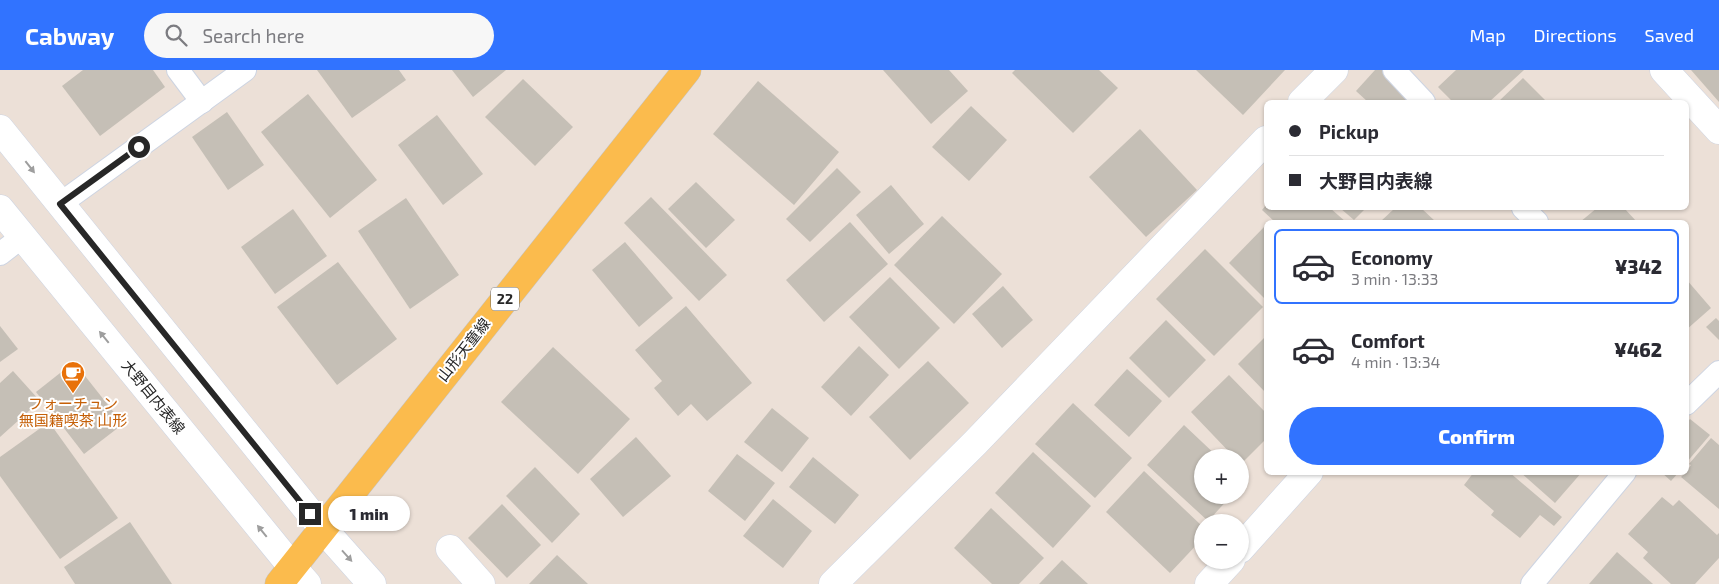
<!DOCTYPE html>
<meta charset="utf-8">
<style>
:root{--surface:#fff;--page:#f7f7f7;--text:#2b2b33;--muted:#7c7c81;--line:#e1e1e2;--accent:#3173ff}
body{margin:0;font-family:"Exo 2","Noto Sans JP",sans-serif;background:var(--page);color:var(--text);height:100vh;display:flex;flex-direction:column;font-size:19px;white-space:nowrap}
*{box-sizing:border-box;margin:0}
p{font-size:16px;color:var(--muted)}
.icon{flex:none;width:28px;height:28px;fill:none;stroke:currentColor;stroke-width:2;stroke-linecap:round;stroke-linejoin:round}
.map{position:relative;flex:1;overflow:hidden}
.sheet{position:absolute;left:1264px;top:150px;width:425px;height:255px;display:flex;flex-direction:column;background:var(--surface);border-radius:8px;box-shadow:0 1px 4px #0004}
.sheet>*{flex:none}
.guide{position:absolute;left:1264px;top:30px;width:425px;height:110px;border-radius:8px;box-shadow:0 1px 4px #0004;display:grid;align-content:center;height:110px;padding:0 25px;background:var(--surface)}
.fabs{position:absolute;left:1194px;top:379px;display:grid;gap:10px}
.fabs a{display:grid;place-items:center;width:55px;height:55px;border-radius:50%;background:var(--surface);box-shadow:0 1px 4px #0004;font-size:25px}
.end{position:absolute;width:22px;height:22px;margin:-11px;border:6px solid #272727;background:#fff;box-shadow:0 0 0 2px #fff}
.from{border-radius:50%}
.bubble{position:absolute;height:35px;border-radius:18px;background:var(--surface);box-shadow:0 1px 4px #0004;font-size:16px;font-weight:800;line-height:35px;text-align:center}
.guide b{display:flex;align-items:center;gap:18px;height:48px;font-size:19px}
.guide b+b{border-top:1px solid var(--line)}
.guide i{width:12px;height:12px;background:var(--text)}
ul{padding:9px 0 0;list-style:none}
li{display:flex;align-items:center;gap:15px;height:75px;margin:0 10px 8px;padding:0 15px;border:2px solid transparent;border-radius:8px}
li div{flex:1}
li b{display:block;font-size:19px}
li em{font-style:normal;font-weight:800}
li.active{border-color:var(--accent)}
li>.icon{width:45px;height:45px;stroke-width:1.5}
.action{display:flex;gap:10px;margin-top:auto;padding:10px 25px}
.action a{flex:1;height:58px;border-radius:30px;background:var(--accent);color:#fff;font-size:20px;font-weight:800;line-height:58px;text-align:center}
header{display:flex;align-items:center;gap:30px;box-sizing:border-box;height:70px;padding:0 25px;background:var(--accent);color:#fff}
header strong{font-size:24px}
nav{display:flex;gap:28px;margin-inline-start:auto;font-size:18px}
.search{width:350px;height:45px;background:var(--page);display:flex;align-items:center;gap:12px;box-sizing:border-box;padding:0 18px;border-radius:28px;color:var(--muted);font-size:19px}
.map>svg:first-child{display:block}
</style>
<header>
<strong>Cabway</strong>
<div class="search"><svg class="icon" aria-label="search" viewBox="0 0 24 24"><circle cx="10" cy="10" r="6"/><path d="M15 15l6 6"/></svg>Search here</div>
<nav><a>Map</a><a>Directions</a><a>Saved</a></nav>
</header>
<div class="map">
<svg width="1719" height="514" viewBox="0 0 1719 514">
<rect width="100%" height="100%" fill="#ece0d7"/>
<!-- building -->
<g fill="#c5bfb6">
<polygon points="83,0 153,0 165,17 100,66 62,16"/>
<polygon points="317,0 399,0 406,10 352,48"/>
<polygon points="452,0 506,0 473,27"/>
<polygon points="883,0 949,0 968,21 931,54"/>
<polygon points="1015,0 1099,0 1118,18 1073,63 1012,3"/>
<polygon points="1196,0 1285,0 1243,45"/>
<polygon points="1375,0 1388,0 1422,32 1368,32 1356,21"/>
<polygon points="1456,0 1524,0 1489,32 1473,32 1471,31 1470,32 1453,32 1438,17"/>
<polygon points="1691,0 1719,0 1719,32"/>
<polygon points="1523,8 1547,32 1498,32"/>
<polygon points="523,9 573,57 535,96 485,47"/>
<polygon points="758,11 839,82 794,135 713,64"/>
<polygon points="308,24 377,110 330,148 261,62"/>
<polygon points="971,36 1007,70 969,111 932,77"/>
<polygon points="227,42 264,95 228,120 192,67"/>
<polygon points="437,45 483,104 443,135 398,75"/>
<polygon points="1140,59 1197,120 1146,167 1089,107"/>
<polygon points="837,98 861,122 810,172 786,149"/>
<polygon points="696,112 735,150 706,178 668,139"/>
<polygon points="891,115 924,154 889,184 856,145"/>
<polygon points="651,127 727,205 699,231 624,153"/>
<polygon points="406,128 459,205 410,239 358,161"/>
<polygon points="1266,135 1266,138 1330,138 1346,152 1275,152 1262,140"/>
<polygon points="1340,138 1366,138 1354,150"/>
<polygon points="1395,138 1421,138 1436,152 1380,152"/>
<polygon points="1597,138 1624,138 1637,152 1580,152"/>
<polygon points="293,139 327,186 275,224 241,177"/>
<polygon points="942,146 1002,204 954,254 894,195"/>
<polygon points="850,152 888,194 824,252 786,210"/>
<polygon points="1266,155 1266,230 1229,193"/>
<polygon points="625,172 673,228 639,257 592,200"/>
<polygon points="1205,179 1263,237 1214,286 1156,229"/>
<polygon points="338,192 397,269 337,315 277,237"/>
<polygon points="890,207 940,258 899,299 849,247"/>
<polygon points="1686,209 1711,238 1686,260"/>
<polygon points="1003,216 1033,250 1002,278 972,244"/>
<polygon points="686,236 752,313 707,351 691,334 678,346 654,318 662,311 635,280"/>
<polygon points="1716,248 1719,251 1719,270 1706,257"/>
<polygon points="1166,250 1206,290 1169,328 1129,288"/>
<polygon points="0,256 18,279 0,292"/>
<polygon points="1266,266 1266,323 1238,294"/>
<polygon points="859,276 889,305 851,346 821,317"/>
<polygon points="553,277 630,349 578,404 501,332"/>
<polygon points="928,291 969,333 910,390 869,347"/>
<polygon points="74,292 123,354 84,384 36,322"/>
<polygon points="1127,299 1162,331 1129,367 1094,335"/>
<polygon points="13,301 40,331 0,367 0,313"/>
<polygon points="1229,305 1266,343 1266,369 1241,394 1240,388 1235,388 1191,342"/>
<polygon points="1073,333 1132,388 1095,428 1035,374"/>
<polygon points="772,338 809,368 782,402 744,372"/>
<polygon points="1690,349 1710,365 1686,393 1686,354"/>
<polygon points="49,352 118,448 60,489 0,406 0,387"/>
<polygon points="1184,355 1219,388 1202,388 1202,425 1232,425 1208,451 1147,395"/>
<polygon points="636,367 671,406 623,447 590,409"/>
<polygon points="1711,368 1719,375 1719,439 1681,407 1686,402 1691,395 1689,394"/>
<polygon points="1033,382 1091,436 1053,478 995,423"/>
<polygon points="737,384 775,413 745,451 708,421"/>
<polygon points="813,387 859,425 835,454 789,417"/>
<polygon points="535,397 580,444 552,473 506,426"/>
<polygon points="1144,401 1202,456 1202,469 1170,503 1106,442"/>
<polygon points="1474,402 1509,402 1562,447 1554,456 1540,445 1520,468 1491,445 1494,441 1464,415"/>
<polygon points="1520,402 1582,402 1555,433"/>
<polygon points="1661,402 1679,402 1671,411"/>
<polygon points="1662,427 1673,436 1679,430 1717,465 1719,463 1719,488 1695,514 1671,514 1643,488 1648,482 1628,464"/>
<polygon points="773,429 812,461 783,498 743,466"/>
<polygon points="502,434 541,475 507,508 468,468"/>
<polygon points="991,438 1044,488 1019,514 992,514 954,478"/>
<polygon points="130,452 172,514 75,514 64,497"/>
<polygon points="1617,482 1653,514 1589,514"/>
<polygon points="557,485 588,514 529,514"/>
<polygon points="1062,490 1088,514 1039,514"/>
</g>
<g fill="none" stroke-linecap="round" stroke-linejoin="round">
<!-- service casing -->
<g stroke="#cdd4e2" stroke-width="24">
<g id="service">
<polyline points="178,0 202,32"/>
<polyline points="1394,0 1424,32"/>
<polyline points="60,134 245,0"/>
<polyline points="1523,138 1537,152"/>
<polyline points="0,184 22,167"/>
<polyline points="1686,334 1719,302"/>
<polyline points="1532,514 1625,402"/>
</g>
</g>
<!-- minor casing -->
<g stroke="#cdd4e2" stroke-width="29">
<g id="minor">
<polyline points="1664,0 1719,60"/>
<polyline points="1302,32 1334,0"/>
<polyline points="450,479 481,514"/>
<polyline points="1240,479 1309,402"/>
<polyline points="833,514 975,373 1266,70"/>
<polyline points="1209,514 1231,490"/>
</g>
</g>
<!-- secondary casing -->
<g stroke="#cdd4e2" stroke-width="29">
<g id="secondary">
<polyline points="0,59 323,459 372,514"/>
<polyline points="0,139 293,498 307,514"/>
</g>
</g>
<!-- primary casing -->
<g stroke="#c3c3c3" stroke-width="29">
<polyline id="primary" points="279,514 687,0"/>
</g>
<!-- service -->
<use href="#service" stroke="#fff" stroke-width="22"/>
<!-- minor -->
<use href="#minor" stroke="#fff" stroke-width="28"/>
<!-- secondary -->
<use href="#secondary" stroke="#fff" stroke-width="28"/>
<!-- primary -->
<use href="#primary" stroke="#fbbb4d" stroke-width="28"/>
</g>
<!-- one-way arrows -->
<defs><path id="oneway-solid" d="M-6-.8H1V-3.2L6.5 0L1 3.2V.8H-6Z" transform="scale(1.25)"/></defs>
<g fill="#9e9e9e">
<use href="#oneway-solid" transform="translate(30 97) rotate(52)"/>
<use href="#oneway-solid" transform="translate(104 267) rotate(-129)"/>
<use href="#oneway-solid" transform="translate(262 461) rotate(-129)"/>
<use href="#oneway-solid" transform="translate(347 486) rotate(48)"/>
</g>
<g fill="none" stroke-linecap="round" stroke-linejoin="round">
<!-- route -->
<polyline stroke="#272727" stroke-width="6" points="139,77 60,134 310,444"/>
</g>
<!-- icons -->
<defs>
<g id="cafe-pin" transform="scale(1.25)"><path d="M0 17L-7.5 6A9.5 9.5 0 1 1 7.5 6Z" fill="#e8710a" stroke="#fff"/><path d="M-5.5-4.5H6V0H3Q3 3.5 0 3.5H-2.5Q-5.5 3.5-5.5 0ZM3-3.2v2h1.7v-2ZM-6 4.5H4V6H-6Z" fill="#fff"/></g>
</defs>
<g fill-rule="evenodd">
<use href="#cafe-pin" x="73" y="303"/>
</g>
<g text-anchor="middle" stroke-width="4" stroke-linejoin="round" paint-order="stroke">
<!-- shield labels -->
<rect fill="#fff" stroke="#686868" stroke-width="1" x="491" y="217.5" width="28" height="23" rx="4"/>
<g font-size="14" font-weight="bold" fill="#272727">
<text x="505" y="234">22</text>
</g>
<!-- street labels -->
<g font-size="15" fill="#272727" stroke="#fff">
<text transform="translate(464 280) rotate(-52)" y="5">山形天童線</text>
<text transform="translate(153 327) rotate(51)" y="5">大野目内表線</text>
</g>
<!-- food labels -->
<g font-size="15" fill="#c56008" stroke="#fff">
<text x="73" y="339">フォーチュン<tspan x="73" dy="17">無国籍喫茶 山形</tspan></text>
</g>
</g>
</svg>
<div class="fabs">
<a>+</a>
<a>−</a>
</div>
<i class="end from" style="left:139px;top:77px"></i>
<i class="end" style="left:310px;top:444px"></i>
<div class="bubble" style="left:328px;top:426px;width:82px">1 min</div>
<div class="guide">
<b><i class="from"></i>Pickup</b>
<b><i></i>大野目内表線</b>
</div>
<section class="sheet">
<ul>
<li class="active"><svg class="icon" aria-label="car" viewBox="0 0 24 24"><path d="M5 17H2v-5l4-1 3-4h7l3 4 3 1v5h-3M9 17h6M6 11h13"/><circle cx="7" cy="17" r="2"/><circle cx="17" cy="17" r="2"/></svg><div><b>Economy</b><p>3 min · 13:33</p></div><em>¥342</em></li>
<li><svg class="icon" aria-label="car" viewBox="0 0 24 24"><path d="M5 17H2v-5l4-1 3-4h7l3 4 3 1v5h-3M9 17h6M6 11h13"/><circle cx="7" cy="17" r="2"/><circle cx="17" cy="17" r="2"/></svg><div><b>Comfort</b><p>4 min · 13:34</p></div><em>¥462</em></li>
</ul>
<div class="action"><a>Confirm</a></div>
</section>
</div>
